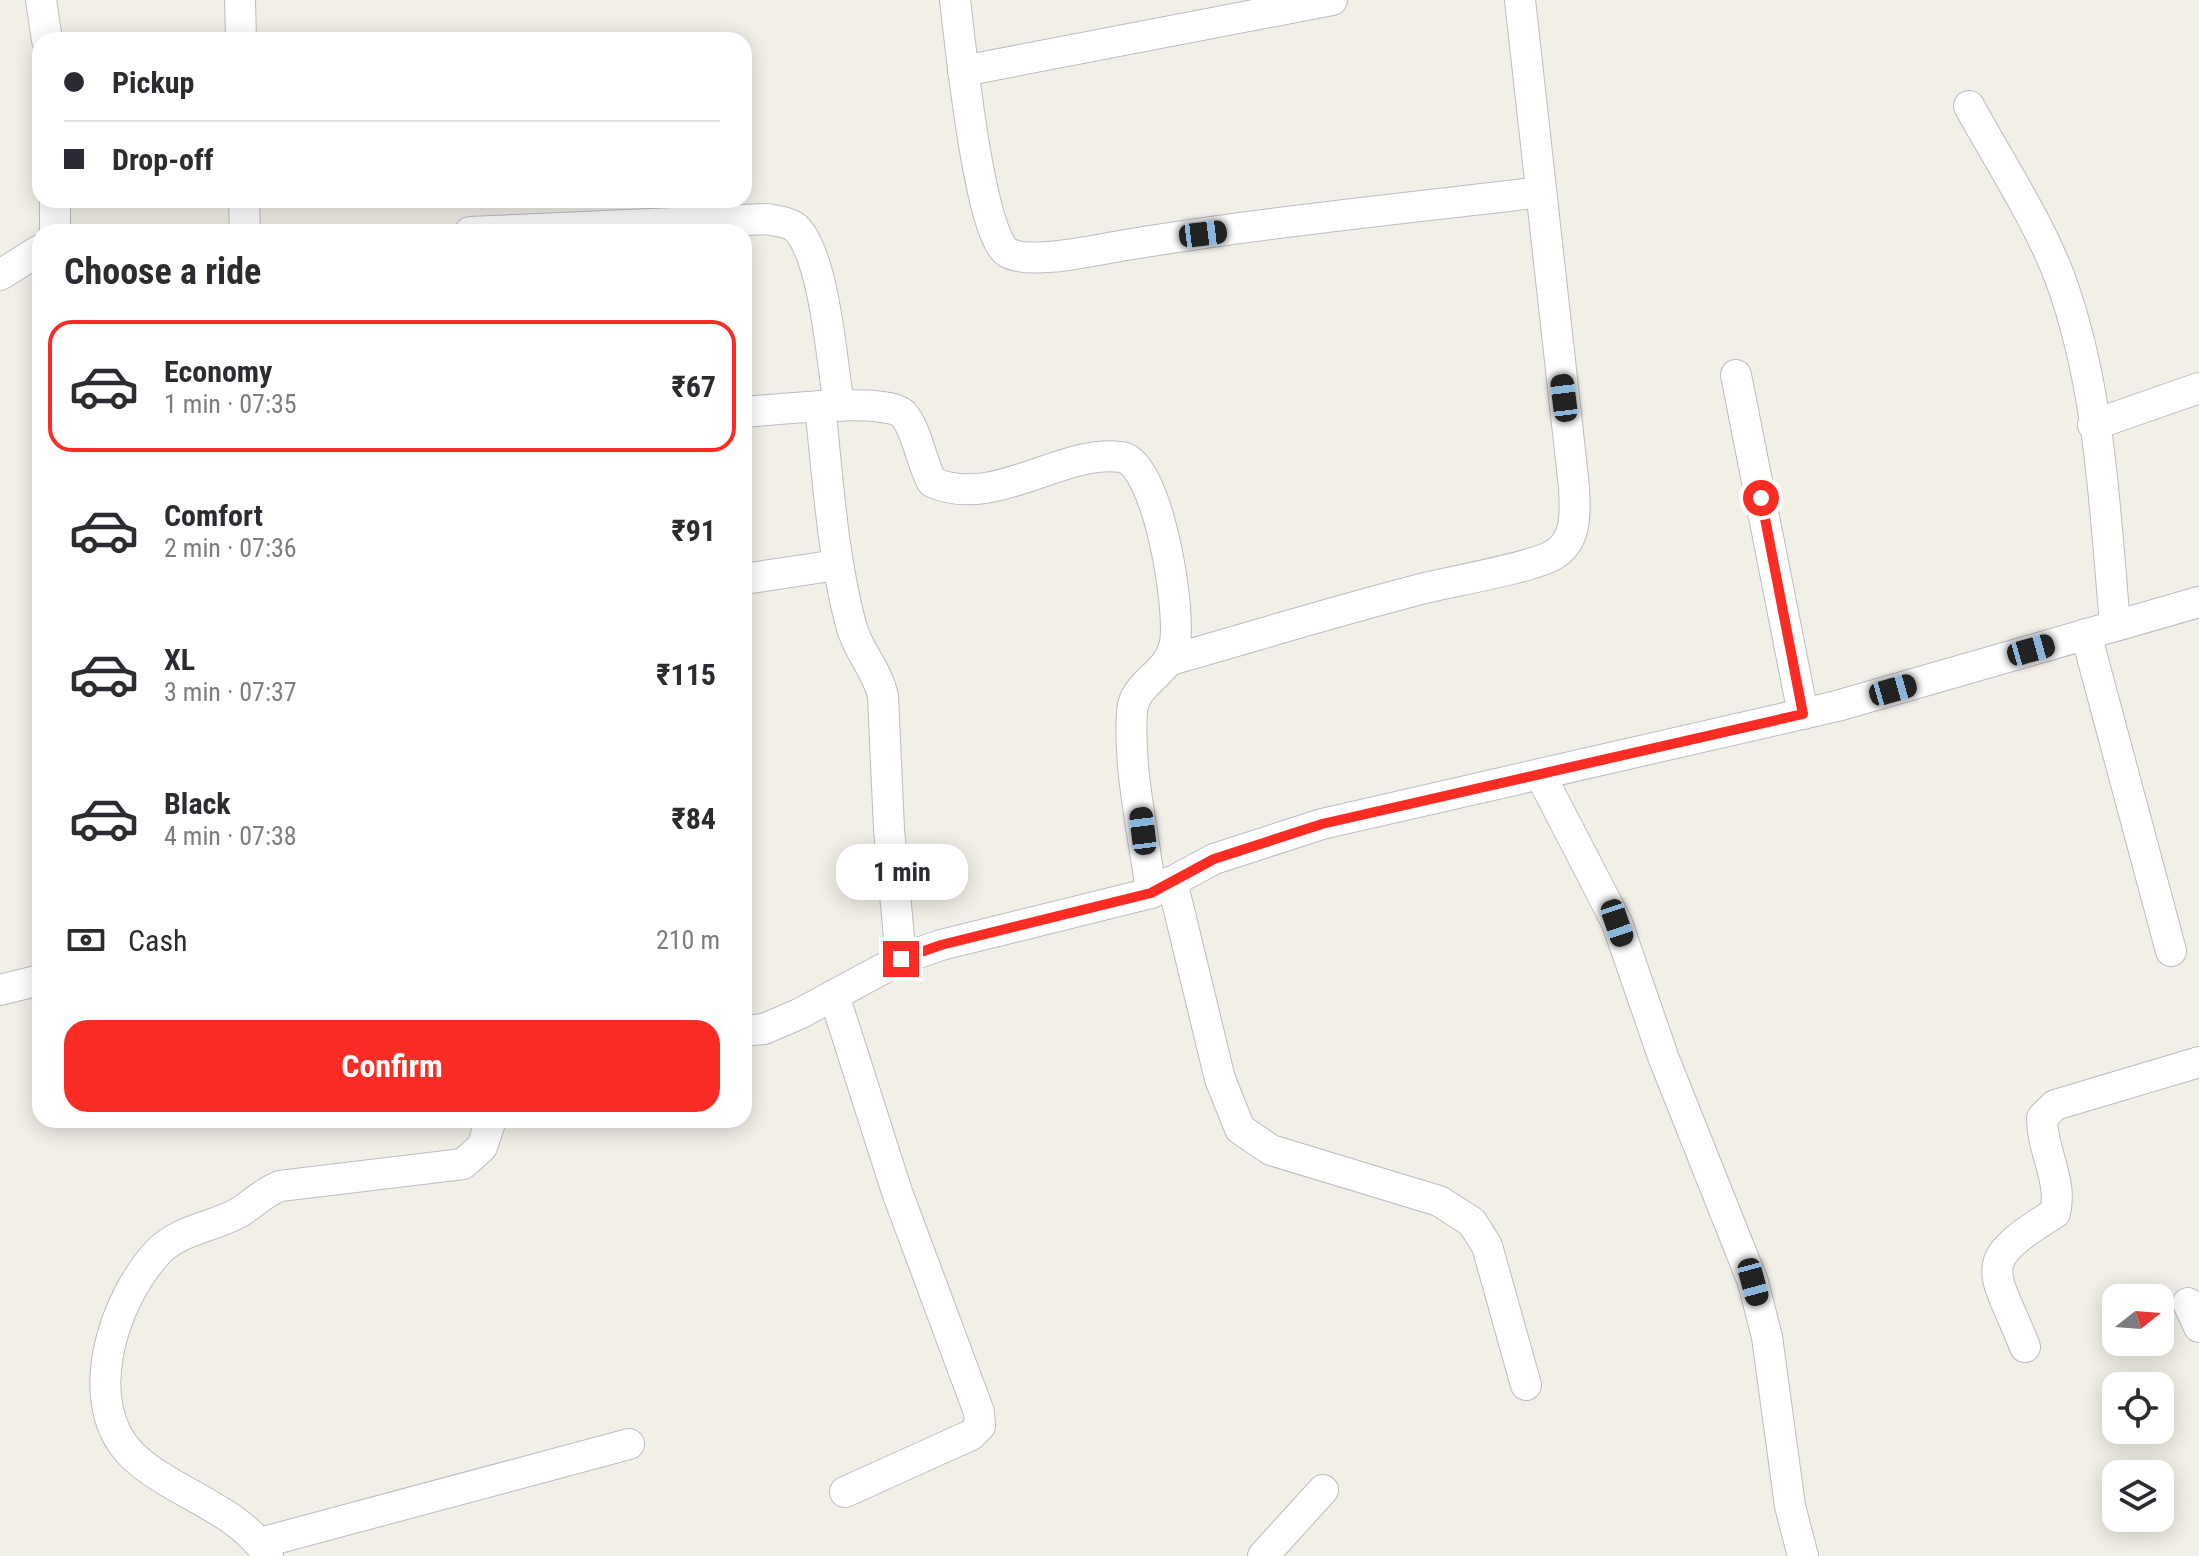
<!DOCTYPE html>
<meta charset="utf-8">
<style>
:root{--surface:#fff;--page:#f2f2f3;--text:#2b2b33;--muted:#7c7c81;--line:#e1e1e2;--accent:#fb2c24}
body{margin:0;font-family:"Roboto Condensed",sans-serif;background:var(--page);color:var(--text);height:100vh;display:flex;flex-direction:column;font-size:30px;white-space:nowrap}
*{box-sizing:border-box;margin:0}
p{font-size:26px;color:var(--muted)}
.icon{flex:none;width:44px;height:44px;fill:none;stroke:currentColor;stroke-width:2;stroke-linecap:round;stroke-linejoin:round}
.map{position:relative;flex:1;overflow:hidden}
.side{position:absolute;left:32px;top:224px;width:720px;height:904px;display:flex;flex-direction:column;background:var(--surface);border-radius:24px;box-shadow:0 4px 20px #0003}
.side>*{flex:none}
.guide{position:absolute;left:32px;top:32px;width:720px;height:176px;border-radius:24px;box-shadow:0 4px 20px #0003;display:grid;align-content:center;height:176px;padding:0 32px;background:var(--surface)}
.needle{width:52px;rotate:73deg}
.tools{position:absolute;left:2102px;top:1284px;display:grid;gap:16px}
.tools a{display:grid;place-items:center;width:72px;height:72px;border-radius:16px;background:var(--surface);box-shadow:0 4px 20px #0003;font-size:40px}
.end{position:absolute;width:36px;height:36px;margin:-18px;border:10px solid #fb2c24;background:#fff;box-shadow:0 0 0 4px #fff}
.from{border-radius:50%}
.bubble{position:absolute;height:56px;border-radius:24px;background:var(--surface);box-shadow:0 4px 20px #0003;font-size:26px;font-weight:700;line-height:56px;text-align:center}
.car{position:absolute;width:24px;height:48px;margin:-24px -12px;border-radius:10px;box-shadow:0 0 6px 2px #0007;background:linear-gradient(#222 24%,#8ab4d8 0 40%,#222 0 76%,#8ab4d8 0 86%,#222 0)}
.guide b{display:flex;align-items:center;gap:28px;height:76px;font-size:30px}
.guide b+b{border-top:2px solid var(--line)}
.guide i{width:20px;height:20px;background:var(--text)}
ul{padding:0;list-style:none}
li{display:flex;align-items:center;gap:24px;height:132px;margin:0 16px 12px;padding:0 16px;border:4px solid transparent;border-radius:24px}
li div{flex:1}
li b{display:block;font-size:30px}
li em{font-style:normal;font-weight:700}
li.active{border-color:var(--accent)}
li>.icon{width:72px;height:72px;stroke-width:1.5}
h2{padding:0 32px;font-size:36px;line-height:96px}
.pay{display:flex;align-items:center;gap:20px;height:88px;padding:0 32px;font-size:30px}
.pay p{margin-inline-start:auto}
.action{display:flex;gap:16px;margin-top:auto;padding:16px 32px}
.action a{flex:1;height:92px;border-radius:24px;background:var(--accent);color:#fff;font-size:32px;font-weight:700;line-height:92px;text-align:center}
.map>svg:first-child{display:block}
</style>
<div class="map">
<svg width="2199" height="1556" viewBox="0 0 2199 1556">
<rect width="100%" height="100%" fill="#f2efe7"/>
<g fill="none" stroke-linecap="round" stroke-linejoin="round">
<!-- minor casing -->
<g stroke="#b9bdc2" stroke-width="32">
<g id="minor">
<polyline points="41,0 47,40"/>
<polyline points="240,0 241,40"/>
<path d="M 955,0 C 960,41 979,234 1007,252 C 1028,266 1095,250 1120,246 C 1259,223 1401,209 1541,192"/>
<polyline points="963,71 1332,0"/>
<path d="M 1969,106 C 1998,159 2039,222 2060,278 C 2100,387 2105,510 2115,625"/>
<polyline points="55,200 55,232"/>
<polyline points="244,200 245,232"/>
<path d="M 470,232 L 767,219 C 776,221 789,222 796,228 C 825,257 832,364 839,406"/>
<polyline points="0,275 40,250"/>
<polyline points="1736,375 1803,714"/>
<path d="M 820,406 C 828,479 832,553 851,625 C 858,652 877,669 883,696 L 889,829 L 901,959"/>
<path d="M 744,412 C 771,410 887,397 903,414 C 917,429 921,462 932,482 C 994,510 1061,449 1121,457 C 1158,461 1183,616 1174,647 C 1167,675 1134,683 1132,711 C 1128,770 1144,834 1151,893"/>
<polyline points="2093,425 2199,388"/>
<polyline points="744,579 837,565"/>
<polyline points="2086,634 2171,951"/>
<path d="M 1170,660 C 1255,636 1339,610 1425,588 C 1453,581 1536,567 1555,554 C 1578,539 1575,510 1574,487 L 1520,0"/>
<polyline points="1540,774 1617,923 1664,1059 1753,1282 1767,1337 1790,1506 1803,1556"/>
<polyline points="1172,881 1220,1079 1240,1129 1271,1150 1439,1201 1472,1222 1487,1246 1526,1385"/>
<polyline points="0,990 40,980"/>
<polyline points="834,995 897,1192 979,1412 980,1426 971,1435 845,1492"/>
<polyline points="744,1031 764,1029 799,1014 901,959 941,945 1151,893 1214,859 1322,824 1837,706 2199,602"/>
<polyline points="2188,1303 2199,1327"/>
<path d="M 2025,1347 C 1993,1266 1973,1264 2055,1213 C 2063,1180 2042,1152 2042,1118 L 2055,1105 L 2199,1062"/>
<polyline points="260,1543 629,1444"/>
<path d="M 268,1556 C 239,1508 173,1494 133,1456 C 79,1404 113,1299 159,1251 C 181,1229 214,1227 240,1212 C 254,1203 264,1192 280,1186 L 463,1164 L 482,1147 L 491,1120"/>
<polyline points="1263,1556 1323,1490"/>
</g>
</g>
<!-- minor -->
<use href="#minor" stroke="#fff" stroke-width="30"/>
</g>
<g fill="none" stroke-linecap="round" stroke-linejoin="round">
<!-- route -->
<polyline stroke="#fb2c24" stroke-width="10" points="901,959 941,945 1151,893 1214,859 1322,824 1803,714 1761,498"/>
</g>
</svg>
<div class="tools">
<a><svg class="needle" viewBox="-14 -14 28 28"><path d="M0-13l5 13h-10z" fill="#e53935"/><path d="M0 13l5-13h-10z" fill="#7c7c81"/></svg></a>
<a><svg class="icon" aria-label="locate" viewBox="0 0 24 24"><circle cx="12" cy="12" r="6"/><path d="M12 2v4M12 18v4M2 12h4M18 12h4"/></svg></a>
<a><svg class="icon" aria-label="layers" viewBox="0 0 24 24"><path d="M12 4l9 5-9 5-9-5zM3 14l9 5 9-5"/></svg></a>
</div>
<i class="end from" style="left:1761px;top:498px"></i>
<i class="end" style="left:901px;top:959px"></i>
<div class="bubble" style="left:836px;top:844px;width:132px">1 min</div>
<i class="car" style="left:1203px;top:234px;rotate:83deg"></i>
<i class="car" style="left:1564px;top:398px;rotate:353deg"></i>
<i class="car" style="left:2031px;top:650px;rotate:74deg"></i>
<i class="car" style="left:1893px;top:690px;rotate:74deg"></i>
<i class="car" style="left:1143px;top:831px;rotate:353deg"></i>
<i class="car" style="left:1617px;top:923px;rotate:161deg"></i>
<i class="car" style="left:1753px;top:1282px;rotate:165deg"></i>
<div class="guide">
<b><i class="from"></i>Pickup</b>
<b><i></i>Drop-off</b>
</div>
<section class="side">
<h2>Choose a ride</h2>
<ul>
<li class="active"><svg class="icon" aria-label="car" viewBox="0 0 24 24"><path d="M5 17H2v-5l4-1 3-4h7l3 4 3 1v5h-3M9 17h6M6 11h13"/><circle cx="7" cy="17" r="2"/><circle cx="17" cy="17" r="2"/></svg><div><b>Economy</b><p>1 min · 07:35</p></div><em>₹67</em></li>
<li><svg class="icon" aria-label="car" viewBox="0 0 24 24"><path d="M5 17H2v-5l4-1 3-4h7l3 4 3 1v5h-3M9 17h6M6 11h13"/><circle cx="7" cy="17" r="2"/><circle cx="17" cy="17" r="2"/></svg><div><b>Comfort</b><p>2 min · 07:36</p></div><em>₹91</em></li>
<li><svg class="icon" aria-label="car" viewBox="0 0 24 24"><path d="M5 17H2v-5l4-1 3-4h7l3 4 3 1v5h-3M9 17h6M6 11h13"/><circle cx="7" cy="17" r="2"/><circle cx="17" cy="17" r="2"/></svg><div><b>XL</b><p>3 min · 07:37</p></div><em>₹115</em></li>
<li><svg class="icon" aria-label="car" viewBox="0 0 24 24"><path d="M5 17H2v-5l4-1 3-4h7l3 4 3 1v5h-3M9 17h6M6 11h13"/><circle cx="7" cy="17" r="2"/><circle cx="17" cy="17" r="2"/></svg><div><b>Black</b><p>4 min · 07:38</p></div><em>₹84</em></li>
</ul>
<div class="pay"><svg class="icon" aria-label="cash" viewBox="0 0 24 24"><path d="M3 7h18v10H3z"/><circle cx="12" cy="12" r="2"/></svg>Cash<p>210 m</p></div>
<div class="action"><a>Confirm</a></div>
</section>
</div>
